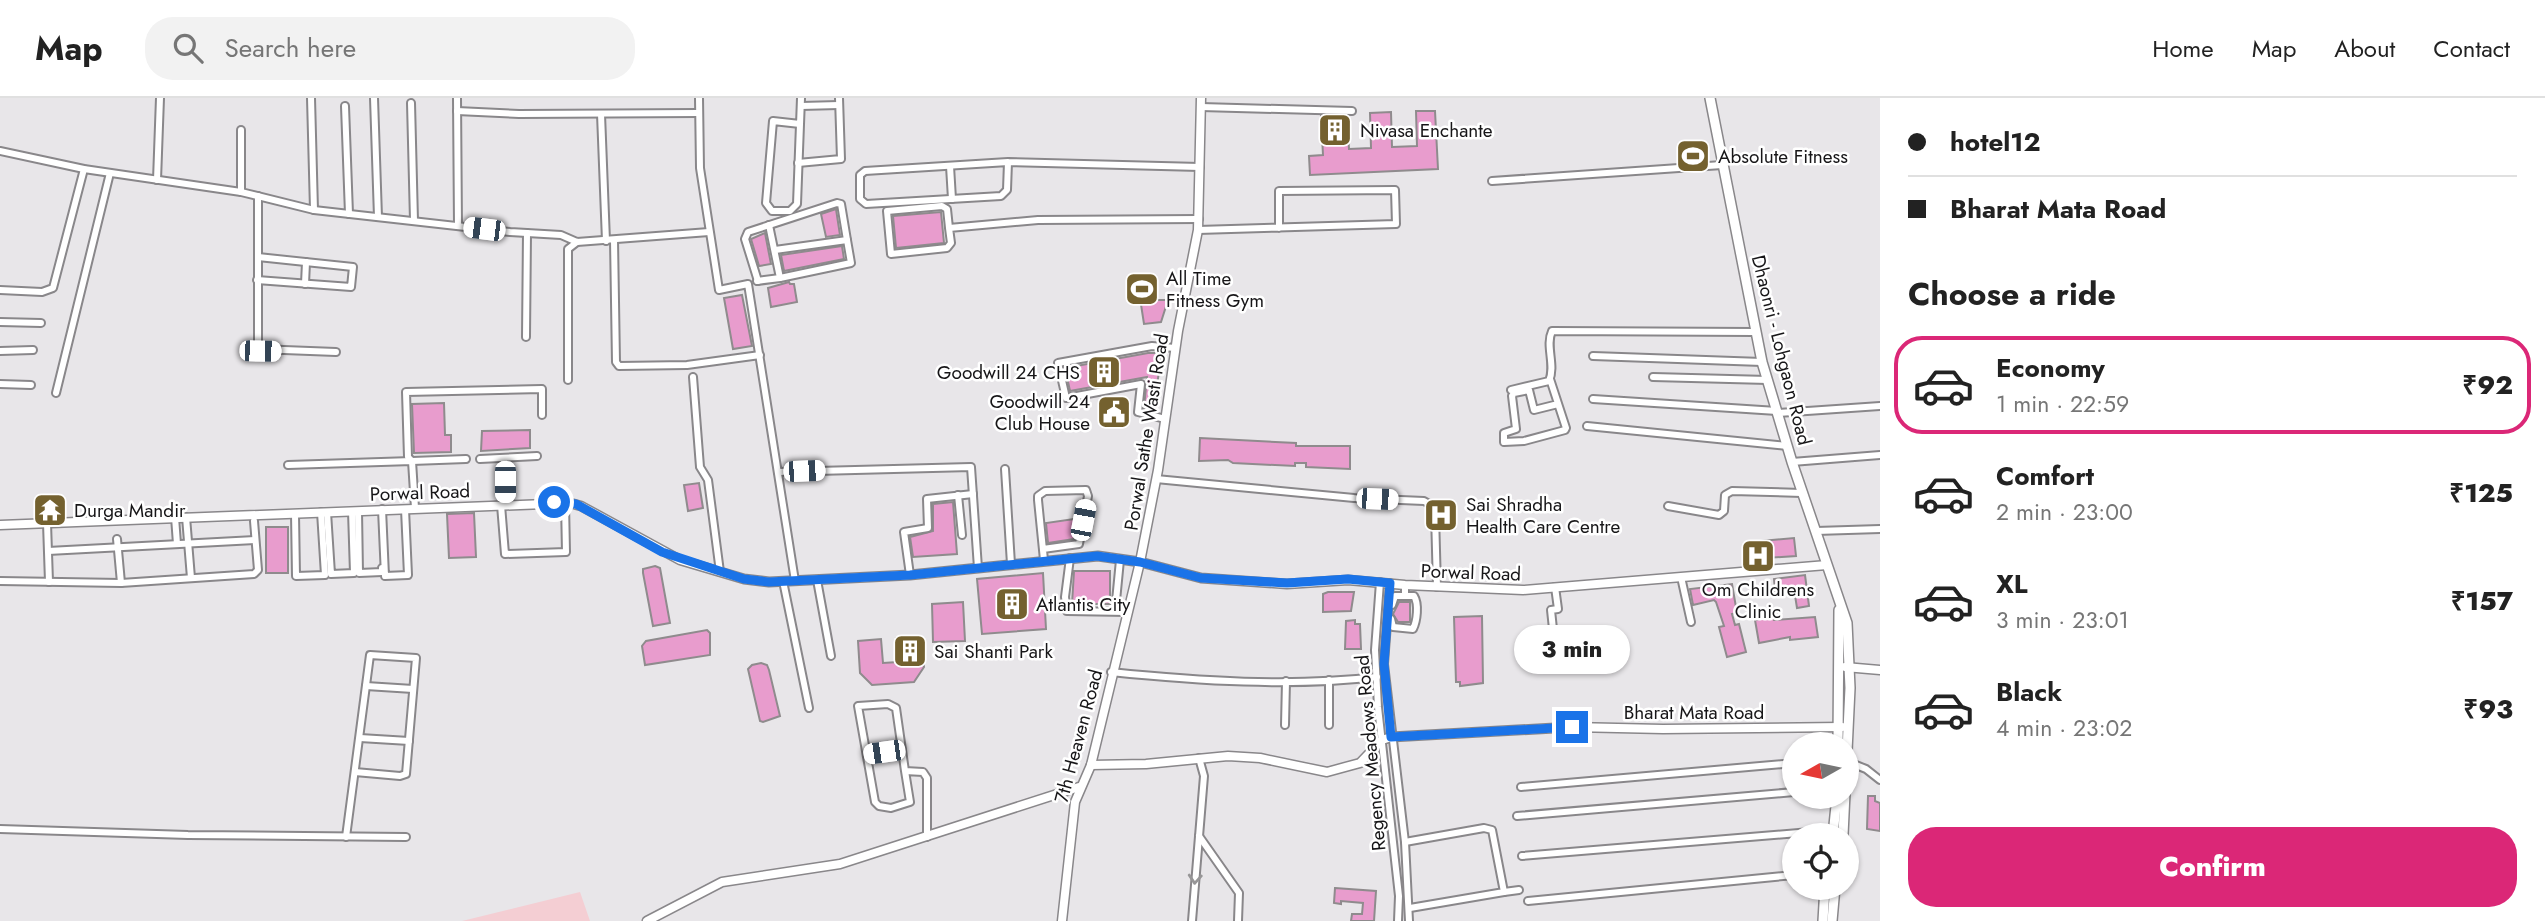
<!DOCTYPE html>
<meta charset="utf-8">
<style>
:root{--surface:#fff;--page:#f2f2f2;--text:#222;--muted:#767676;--line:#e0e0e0;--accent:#db2777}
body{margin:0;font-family:Jost,sans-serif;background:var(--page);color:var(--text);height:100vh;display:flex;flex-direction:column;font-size:26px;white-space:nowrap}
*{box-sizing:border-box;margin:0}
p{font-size:23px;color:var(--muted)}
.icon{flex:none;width:38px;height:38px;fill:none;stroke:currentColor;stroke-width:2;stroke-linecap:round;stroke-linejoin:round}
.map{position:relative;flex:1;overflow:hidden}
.drawer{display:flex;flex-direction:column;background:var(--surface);width:665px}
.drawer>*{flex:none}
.hud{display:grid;align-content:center;height:154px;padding:0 28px;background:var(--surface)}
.needle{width:46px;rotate:261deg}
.controls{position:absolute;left:1782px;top:634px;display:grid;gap:14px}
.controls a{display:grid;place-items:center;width:77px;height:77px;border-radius:50%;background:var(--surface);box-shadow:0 2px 5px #0004;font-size:35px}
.end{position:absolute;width:32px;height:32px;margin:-16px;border:9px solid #1a73e8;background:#fff;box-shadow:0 0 0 4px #fff}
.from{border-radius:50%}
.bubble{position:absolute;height:49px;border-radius:24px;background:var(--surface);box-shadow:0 2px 5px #0004;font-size:23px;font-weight:800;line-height:49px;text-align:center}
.car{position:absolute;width:21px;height:42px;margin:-21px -10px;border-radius:9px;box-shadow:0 0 5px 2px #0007;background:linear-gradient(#fff 24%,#345 0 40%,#fff 0 76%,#345 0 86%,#fff 0)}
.hud b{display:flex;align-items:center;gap:24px;height:66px;font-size:26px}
.hud b+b{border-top:2px solid var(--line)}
.hud i{width:18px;height:18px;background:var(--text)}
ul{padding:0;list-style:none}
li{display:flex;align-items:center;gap:21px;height:98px;margin:0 14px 10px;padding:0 14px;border:4px solid transparent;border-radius:28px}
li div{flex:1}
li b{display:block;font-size:26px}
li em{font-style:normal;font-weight:800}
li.selected{border-color:var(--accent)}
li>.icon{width:63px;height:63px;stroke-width:1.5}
h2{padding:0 28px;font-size:32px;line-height:84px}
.cta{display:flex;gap:14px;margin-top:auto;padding:14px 28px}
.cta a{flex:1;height:80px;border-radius:28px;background:var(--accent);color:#fff;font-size:28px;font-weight:800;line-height:80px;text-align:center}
header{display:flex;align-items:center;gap:42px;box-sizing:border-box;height:98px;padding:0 35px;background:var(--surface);border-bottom:2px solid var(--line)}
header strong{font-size:33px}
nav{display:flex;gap:38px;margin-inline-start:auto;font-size:24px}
.search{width:490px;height:63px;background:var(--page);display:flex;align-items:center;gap:18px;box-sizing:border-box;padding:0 24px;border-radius:28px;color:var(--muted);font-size:26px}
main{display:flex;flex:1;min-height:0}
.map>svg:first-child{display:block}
</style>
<header>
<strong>Map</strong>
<div class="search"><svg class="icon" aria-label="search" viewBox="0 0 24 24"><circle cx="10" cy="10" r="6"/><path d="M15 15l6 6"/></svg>Search here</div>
<nav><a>Home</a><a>Map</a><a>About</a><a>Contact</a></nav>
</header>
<main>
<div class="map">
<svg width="1880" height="823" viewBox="0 0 1880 823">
<rect width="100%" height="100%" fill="#e8e6e9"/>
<!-- green -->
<polygon fill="#f4ced3" points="580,794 590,823 462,823"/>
<!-- building -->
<g fill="#e89ccd" stroke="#8f8b8d" stroke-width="2">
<polygon points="1416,13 1435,13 1438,71 1310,77 1309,58 1323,57 1321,18 1347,19 1349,51 1371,50 1370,15 1391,14 1392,49 1417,48"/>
<polygon points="836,111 840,137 826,139 821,116"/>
<polygon points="941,114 944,145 896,150 893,118"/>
<polygon points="765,135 771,166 759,168 751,141"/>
<polygon points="842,148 844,161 784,173 781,157"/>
<polygon points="1155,182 1156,202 1168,202 1161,224 1144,226 1140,200 1129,202 1128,184"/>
<polygon points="789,184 790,186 794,186 797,204 771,209 768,190"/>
<polygon points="742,197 752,248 733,251 724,200"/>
<polygon points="1148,255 1162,255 1153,312 1144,310 1147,279 1070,293 1065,270"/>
<polygon points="444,305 445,337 451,337 451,354 414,355 412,306"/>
<polygon points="530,332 530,350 481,353 482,333"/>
<polygon points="1200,340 1296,345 1296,348 1350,348 1350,371 1306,369 1306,365 1295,365 1295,368 1233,365 1228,362 1199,363"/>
<polygon points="699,385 703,410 688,413 684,387"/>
<polygon points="953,404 957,456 913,459 910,439 933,433 933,406"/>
<polygon points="474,415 476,459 449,460 447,416"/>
<polygon points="1074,421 1078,422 1074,441 1048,445 1046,425"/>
<rect x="266" y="429" width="22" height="46"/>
<polygon points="1794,440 1796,458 1752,461 1751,444"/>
<polygon points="655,468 660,470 670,525 653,528 643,475 643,471"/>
<polygon points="1074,473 1110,473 1110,506 1072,506"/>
<polygon points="1043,475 1046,531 982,536 977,481"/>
<polygon points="1805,477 1809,508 1797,510 1794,491 1775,493 1774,481"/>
<polygon points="1732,486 1737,515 1732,516 1735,527 1739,526 1746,554 1727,559 1719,529 1724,528 1716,504 1714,502 1693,507 1690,491"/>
<polygon points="1328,494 1354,494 1351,513 1323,514 1323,496"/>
<polygon points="963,504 965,543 933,544 932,506"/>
<polygon points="1399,504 1410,504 1410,524 1398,524 1393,516"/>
<polygon points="1482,518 1483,585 1460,588 1460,584 1456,584 1454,519"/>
<polygon points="1773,518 1774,522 1815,519 1818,539 1790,542 1790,539 1759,545 1755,522"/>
<polygon points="1355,522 1355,526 1360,526 1361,551 1345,551 1346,523"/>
<polygon points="707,532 710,535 710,557 645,567 642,548 646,543"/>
<polygon points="921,538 924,569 914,584 872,587 860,575 858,543 881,541 883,565 898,564 896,540"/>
<polygon points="761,565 767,567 769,572 780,618 763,624 760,623 748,571 752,567"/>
<polygon points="1868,698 1875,698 1875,703 1880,705 1880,733 1867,731"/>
<polygon points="1335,790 1376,793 1374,823 1351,823 1352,816 1362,816 1363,805 1341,803 1341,806 1334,805"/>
</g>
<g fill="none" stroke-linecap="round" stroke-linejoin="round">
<!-- minor casing -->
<g stroke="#89878a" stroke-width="10">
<g id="minor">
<polyline points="311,0 314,112"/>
<polyline points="374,0 378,119"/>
<polyline points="457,0 458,128"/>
<polyline points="699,0 700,70 719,192 748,186 795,483"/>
<polyline points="411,5 414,123"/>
<polyline points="345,8 349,116"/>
<polyline points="801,8 839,7"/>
<polyline points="1201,9 1352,13"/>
<polyline points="457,13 519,16 699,15"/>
<polyline points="601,16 606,143"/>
<polyline points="800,26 773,23 766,105 772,113 790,113 797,106 801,0"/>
<polyline points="0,53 84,71 241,94 314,112 510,134 561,137 577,144 709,134"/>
<polyline points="1008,64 865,73 860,77 860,101 866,106 1001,98 1007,92 1008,64 1200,69"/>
<polyline points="798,65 841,61 839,0"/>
<polyline points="950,68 952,101"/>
<polyline points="157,82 160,0"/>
<polyline points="1492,83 1722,67"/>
<polyline points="241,94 241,32"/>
<polyline points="258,98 258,251 336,254"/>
<polyline points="949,130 947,111 942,108 887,113 891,156 947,150 951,145 949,130 1038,122 1199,121"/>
<polyline points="1198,132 1396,126 1395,92 1279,93 1279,130"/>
<polyline points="614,142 616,264 619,268 687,267 760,257"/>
<polyline points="780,180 851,165 847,142"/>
<polyline points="257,182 351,189 353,169 258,159"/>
<polyline points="757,183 780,180 769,127"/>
<polyline points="758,183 745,141 748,134 837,105 841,106 847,142 775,152"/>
<polyline points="305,186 306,164"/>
<polyline points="0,192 42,194 53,190 84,71"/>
<polyline points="0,224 41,225"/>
<polyline points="526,239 527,135"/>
<polyline points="0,253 33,252"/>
<polyline points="1593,258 1762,264"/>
<polyline points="693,279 700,369 708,382 720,474"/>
<polyline points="1653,279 1768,282"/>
<polyline points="1550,281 1566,330 1565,332 1524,343 1504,344 1504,335 1516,331 1512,298 1514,295 1529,292 1534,312 1558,306"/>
<polyline points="568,282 568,151 577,144"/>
<polyline points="0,286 31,287"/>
<path d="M 1511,292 L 1549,283 C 1556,267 1545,248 1552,233 L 1755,234"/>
<polyline points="56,295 110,75"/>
<polyline points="1593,301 1777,313"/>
<polyline points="1778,315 1880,308"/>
<polyline points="1165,321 1138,314 1141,286 1066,300 1058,265 1152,248 1175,250"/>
<polyline points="1587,328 1787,348"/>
<polyline points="504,360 505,407"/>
<polyline points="466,361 412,363 408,359 406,294 542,291 542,317"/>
<polyline points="480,361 537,358"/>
<polyline points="1792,364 1880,357"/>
<polyline points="288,367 412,363 415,410"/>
<polyline points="1005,371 1011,466"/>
<polyline points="778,374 971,369 978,470"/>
<polyline points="1156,381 1354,400 1424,403 1431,407 1435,416 1437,489"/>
<polyline points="958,397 962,437"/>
<polyline points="501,407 505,456 566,454 565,405"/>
<polyline points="1668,408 1719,417 1724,413 1725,397 1732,393 1802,395"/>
<polyline points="382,411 385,478 408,477 405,411"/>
<polyline points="358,413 359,475 382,474 382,470"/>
<polyline points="327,414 331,476 354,475 352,413"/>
<polyline points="295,416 296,478 325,477 321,414"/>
<polyline points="175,419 177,446"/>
<polyline points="186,419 191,480"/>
<polyline points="47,425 49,484"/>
<polyline points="1816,433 1880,431"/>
<polyline points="117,441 121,485"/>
<polyline points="1043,451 1079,446 1088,398 1086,392 1045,393 1038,398 1038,402 1044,462"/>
<polyline points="48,453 255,442"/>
<polyline points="1070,460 1065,499 1067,513 1127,514"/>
<polyline points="910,477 904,434 928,430 927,401 973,396"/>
<polyline points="1681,479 1691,524"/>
<polyline points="817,482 831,558"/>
<polyline points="0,483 121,485 254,476 258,472 254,423"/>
<polyline points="783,483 809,610"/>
<polyline points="1380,484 1375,552 1378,609 1399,798 1398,823"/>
<polyline points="1390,485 1384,566 1405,744 1409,823"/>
<polyline points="1116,503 1120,462"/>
<polyline points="1392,507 1395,498 1405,498"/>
<path d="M 1391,521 L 1393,529 L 1413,531 C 1417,523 1419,506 1414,498 L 1405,498 L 1405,487"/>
<polyline points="1553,531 1551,512 1558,511 1555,489"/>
<path d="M 1111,574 C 1199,583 1289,589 1377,579"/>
<polyline points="366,588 413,591"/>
<polyline points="1285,627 1286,583"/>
<polyline points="1329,627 1329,582"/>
<polyline points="360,640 409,643"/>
<polyline points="867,657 902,652"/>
<polyline points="1846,663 1866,671 1880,682"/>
<polyline points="905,673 910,704 891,710 879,708 875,704 858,608 888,606 896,610 905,673 923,674 927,680 927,739"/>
<polyline points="1521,689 1794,665"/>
<polyline points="1517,718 1794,694"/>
<polyline points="0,731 188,737 406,739"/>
<polyline points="1199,738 1239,795 1238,823"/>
<polyline points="346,739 370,557 416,560 406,676 400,678 355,674"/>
<polyline points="1405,744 1484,730 1492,732 1504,794 1410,810"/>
<polyline points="1522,758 1834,732"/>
<polyline points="1504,794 1519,792"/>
<polyline points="1528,803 1794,777"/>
<polyline points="1192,823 1204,678 1199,660"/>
</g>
</g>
<!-- tertiary casing -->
<g stroke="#89878a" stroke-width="11">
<g id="tertiary">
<polyline points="0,427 570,405 581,408 680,462 744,481 769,484 910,477 1098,458 1140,464 1201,480 1287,486 1348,482 1405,487 1523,492 1827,467"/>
<polyline points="1845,569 1880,572"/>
<polyline points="1091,667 1146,666 1228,658 1260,660 1327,674 1360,665 1382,642 1391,639 1572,629 1663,631 1842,629"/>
<polyline points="647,823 722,784 840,766 1079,689"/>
<polyline points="1062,823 1075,704 1091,667 1140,464 1158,372 1178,233 1198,132 1201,0"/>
</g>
</g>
<!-- secondary casing -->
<g stroke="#89878a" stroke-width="12">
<g id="secondary">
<polyline points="1710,0 1762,264 1792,364 1847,525 1850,590 1843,737"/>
<polyline points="1838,646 1839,512"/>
<polyline points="1833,737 1837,698"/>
<polyline points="1823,823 1825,789"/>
<polyline points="1832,823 1835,789"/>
</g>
</g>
<!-- minor -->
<use href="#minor" stroke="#fff" stroke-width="6"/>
<!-- tertiary -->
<use href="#tertiary" stroke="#fff" stroke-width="8"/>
<!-- secondary -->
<use href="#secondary" stroke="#fff" stroke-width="9"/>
</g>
<!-- one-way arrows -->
<defs><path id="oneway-chevron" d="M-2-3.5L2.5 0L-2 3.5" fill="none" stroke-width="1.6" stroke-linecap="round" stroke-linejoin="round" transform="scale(1.75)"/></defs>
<use stroke="#979697" href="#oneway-chevron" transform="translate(1195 781) rotate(94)"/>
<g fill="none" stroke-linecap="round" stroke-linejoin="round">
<!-- route -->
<polyline stroke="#1a73e8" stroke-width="9" points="554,404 576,406 662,454 744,481 769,484 910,477 1097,458 1140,464 1201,480 1287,485 1348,481 1390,485 1384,566 1391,639 1572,629"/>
</g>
<!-- icons -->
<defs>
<g id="building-square" transform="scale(1.75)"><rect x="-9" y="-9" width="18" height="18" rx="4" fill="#74612f" stroke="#fff"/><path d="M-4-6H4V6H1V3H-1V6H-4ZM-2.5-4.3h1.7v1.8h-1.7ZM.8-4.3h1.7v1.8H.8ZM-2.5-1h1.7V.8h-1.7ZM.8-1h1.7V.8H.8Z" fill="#fff"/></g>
<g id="stadium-square" transform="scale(1.75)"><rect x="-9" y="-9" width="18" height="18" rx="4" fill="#74612f" stroke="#fff"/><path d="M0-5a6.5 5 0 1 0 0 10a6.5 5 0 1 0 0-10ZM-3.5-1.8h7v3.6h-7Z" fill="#fff"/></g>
<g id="civic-square" transform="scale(1.75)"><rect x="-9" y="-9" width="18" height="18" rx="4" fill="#74612f" stroke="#fff"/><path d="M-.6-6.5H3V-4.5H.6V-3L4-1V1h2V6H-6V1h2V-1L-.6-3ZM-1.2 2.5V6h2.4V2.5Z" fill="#fff"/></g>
<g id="temple-square" transform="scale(1.75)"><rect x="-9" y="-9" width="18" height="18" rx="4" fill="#74612f" stroke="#fff"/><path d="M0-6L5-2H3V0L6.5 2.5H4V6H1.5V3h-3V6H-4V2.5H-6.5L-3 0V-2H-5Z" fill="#fff"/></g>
<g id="hospital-square" transform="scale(1.75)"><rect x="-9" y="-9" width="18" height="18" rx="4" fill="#74612f" stroke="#fff"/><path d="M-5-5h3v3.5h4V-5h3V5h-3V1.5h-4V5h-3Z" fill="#fff"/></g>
</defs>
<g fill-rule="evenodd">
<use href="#building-square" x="1335" y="32"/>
<use href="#stadium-square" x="1693" y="58"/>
<use href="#stadium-square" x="1142" y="191"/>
<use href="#building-square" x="1104" y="274"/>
<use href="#civic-square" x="1114" y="314"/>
<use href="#temple-square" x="50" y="412"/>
<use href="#hospital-square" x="1441" y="417"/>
<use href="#hospital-square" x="1758" y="458"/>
<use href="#building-square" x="1012" y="506"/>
<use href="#building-square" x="910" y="553"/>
</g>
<g text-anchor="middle" stroke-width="5" stroke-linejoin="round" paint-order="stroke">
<!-- poi labels -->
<g font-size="19" fill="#171618" stroke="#fff" text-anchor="start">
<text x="1360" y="39">Nivasa Enchante</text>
<text x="1718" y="65">Absolute Fitness</text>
<text x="1166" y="187">All Time<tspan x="1166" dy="22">Fitness Gym</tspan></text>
<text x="1080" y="281" text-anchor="end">Goodwill 24 CHS</text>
<text x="1090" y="310" text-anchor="end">Goodwill 24<tspan x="1090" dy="22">Club House</tspan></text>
<text x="1466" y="413">Sai Shradha<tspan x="1466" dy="22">Health Care Centre</tspan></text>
<text x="74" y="419">Durga Mandir</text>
<text x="1758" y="498" text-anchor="middle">Om Childrens<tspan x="1758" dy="22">Clinic</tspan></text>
<text x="1036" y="513">Atlantis City</text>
<text x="934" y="560">Sai Shanti Park</text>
</g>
<!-- street labels -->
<g font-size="19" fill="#171618" stroke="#fff">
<text transform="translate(1782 252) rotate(76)" y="7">Dhaonri - Lohgaon Road</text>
<text transform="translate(1146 334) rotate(-81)" y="7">Porwal Sathe Wasti Road</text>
<text transform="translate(420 394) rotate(-2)" y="7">Porwal Road</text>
<text transform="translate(1471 474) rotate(2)" y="7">Porwal Road</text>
<text x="1694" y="621">Bharat Mata Road</text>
<text transform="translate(1078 638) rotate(-75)" y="7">7th Heaven Road</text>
<text transform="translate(1370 655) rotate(-95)" y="7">Regency Meadows Road</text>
</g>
</g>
</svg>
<div class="controls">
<a><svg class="needle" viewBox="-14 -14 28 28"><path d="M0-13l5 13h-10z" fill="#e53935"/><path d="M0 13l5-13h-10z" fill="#767676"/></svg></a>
<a><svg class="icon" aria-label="locate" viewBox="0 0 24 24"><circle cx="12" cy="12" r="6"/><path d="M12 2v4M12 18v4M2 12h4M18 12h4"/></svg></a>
</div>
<i class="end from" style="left:554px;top:404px"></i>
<i class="end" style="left:1572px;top:629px"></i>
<div class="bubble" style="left:1514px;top:527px;width:116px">3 min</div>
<i class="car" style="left:484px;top:131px;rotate:277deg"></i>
<i class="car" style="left:260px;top:253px;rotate:91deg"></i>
<i class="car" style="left:804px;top:373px;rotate:88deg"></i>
<i class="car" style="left:505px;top:384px;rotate:180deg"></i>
<i class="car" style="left:1377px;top:401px;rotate:92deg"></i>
<i class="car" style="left:1083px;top:422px;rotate:11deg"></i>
<i class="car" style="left:884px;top:654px;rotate:262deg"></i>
</div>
<section class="drawer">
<div class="hud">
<b><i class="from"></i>hotel12</b>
<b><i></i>Bharat Mata Road</b>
</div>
<h2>Choose a ride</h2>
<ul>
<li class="selected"><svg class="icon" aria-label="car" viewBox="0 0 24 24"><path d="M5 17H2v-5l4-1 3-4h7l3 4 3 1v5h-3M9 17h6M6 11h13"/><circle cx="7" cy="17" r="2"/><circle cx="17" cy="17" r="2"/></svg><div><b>Economy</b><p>1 min · 22:59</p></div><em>₹92</em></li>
<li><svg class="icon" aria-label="car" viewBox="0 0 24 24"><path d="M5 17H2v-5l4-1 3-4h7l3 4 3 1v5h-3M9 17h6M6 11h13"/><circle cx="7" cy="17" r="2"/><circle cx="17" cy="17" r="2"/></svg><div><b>Comfort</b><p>2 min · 23:00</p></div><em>₹125</em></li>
<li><svg class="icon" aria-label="car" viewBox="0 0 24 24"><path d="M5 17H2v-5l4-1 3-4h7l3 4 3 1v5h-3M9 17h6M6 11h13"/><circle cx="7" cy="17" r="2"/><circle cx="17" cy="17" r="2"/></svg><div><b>XL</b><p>3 min · 23:01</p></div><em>₹157</em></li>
<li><svg class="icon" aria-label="car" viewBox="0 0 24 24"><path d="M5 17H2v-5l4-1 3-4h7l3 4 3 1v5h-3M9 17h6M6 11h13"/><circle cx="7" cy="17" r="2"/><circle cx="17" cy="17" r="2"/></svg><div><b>Black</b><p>4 min · 23:02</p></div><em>₹93</em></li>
</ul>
<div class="cta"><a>Confirm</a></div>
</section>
</main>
